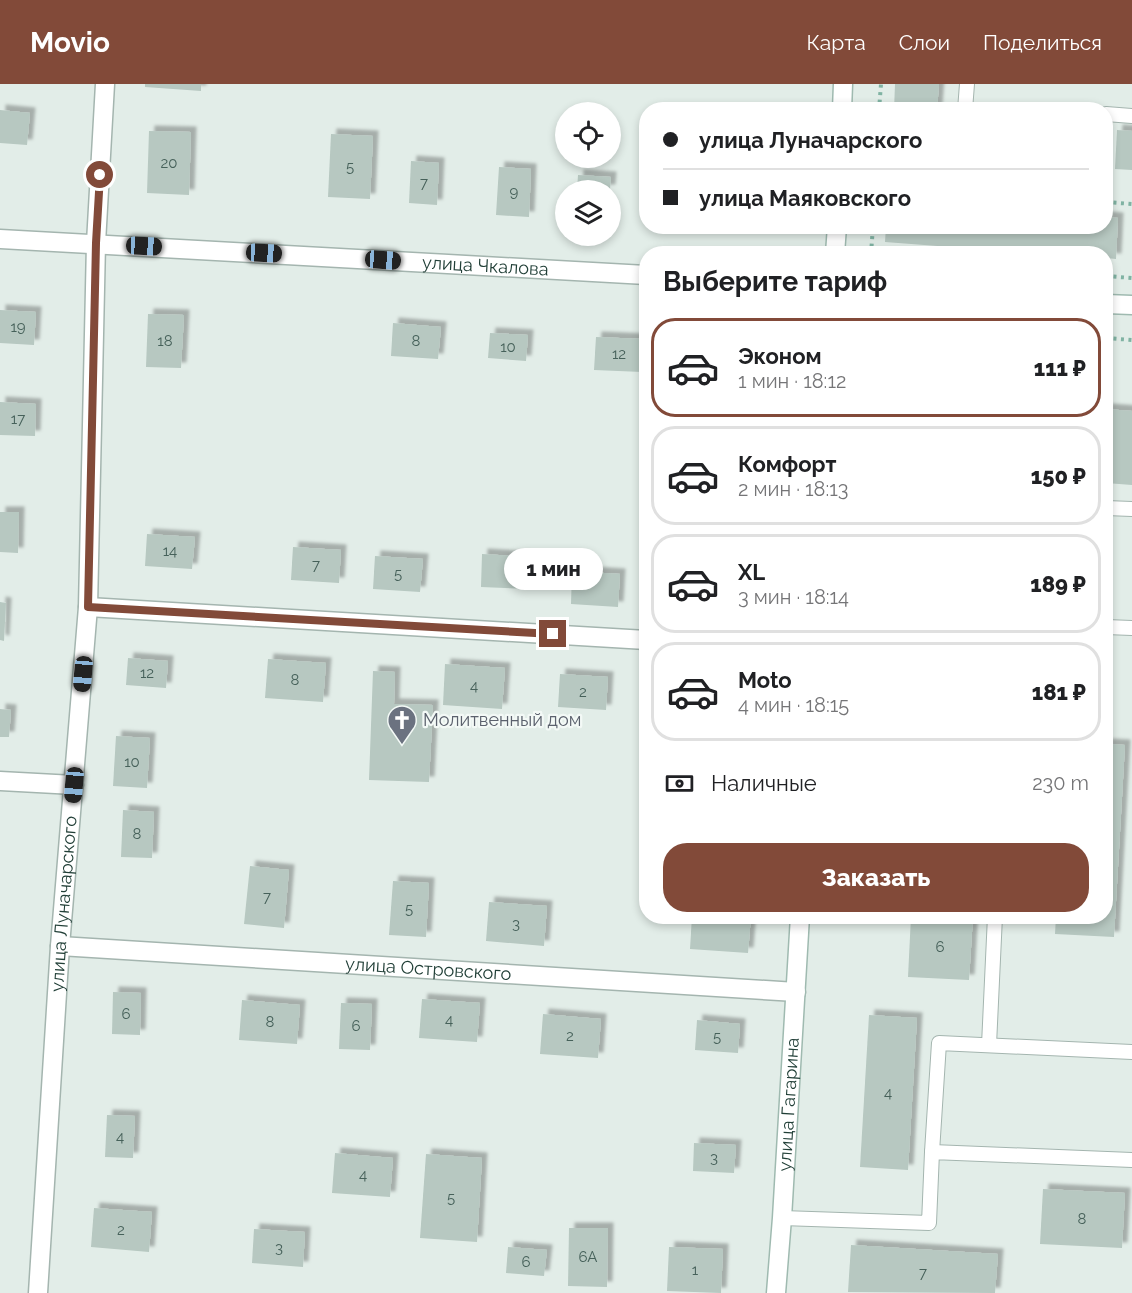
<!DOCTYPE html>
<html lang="ru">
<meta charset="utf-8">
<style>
:root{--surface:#fff;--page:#f6f6f6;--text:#202124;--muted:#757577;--line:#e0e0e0;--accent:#824a39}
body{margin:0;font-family:Raleway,sans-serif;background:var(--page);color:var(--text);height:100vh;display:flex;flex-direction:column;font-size:22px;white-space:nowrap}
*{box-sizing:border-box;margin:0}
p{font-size:20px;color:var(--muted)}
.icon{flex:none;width:33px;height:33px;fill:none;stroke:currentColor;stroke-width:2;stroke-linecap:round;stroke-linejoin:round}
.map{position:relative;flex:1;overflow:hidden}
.details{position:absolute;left:639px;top:162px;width:474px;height:678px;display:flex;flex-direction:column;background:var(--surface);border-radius:24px;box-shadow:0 3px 9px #0003}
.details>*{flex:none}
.banner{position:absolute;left:639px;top:18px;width:474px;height:132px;border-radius:24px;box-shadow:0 3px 9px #0003;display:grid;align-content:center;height:132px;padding:0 24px;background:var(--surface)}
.buttons{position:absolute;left:555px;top:18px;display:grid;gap:12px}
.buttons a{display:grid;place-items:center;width:66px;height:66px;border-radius:50%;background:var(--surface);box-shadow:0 3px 9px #0003;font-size:30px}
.end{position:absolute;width:27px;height:27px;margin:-14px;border:8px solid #824a39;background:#fff;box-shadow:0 0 0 3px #fff}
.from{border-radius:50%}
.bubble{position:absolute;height:42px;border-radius:21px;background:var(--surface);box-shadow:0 3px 9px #0003;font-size:20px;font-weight:800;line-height:42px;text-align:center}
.car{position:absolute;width:18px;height:36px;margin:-18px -9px;border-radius:8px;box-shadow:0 0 4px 2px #0007;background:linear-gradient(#222 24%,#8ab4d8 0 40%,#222 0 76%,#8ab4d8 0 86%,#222 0)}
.banner b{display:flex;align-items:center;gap:21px;height:57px;font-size:22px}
.banner b+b{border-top:2px solid var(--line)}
.banner i{width:15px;height:15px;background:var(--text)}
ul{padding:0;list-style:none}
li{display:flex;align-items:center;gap:18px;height:99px;margin:0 12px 9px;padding:0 12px;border:3px solid var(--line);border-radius:24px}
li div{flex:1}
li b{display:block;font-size:22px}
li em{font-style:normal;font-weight:800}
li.current{border-color:var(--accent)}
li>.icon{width:54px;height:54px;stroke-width:1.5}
h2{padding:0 24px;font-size:27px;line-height:72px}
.pay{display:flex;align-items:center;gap:15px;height:66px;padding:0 24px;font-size:22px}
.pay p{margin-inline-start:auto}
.action{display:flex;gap:12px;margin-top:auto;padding:12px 24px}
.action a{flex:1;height:69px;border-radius:24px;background:var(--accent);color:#fff;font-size:24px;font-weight:800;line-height:69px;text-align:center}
header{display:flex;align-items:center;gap:36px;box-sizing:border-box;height:84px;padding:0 30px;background:var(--accent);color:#fff}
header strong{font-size:28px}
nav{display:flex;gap:33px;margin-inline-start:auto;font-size:21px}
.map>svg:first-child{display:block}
</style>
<header>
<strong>Movio</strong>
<nav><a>Карта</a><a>Слои</a><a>Поделиться</a></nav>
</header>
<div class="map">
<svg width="1132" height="1209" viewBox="0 0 1132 1209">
<defs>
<filter id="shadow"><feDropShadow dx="5.5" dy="-5.5" stdDeviation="1.5" flood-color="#0004"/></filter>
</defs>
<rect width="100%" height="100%" fill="#e2ede8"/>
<!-- building -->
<g fill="#b7c8c1" filter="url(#shadow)">
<polygon points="145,0 201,0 201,7 145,3"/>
<polygon points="895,0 939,0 937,26 894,26"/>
<polygon points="0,26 30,29 27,61 0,59"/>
<polygon points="1117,46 1132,47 1132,86 1115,85"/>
<polygon points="149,47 191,48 189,111 147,109"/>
<polygon points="331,50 373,52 370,115 328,113"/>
<polygon points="411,77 439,79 437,121 409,119"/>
<polygon points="499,83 531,85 529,133 496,131"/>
<polygon points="578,91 611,93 610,106 577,106"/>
<polygon points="1106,133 1118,134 1116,175 1106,174 1106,170 1041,170 885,158 886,142 1106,142"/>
<polygon points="0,226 36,228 34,261 0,259"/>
<polygon points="148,230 184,231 181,284 146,283"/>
<polygon points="393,239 441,243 438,275 391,272"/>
<polygon points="490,249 528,251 526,277 488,274"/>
<polygon points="596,253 643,255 642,288 594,286"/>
<polygon points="0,318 36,320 35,352 0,351"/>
<polygon points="1106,325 1132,327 1132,401 1106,399"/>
<polygon points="0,428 19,428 18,469 0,468"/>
<polygon points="147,450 195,453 192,485 145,482"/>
<polygon points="293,463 341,466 339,499 291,496"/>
<polygon points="482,470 530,473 529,505 481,503"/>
<polygon points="375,472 423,475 420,508 373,505"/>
<polygon points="572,487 620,490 618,523 571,520"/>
<polygon points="0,518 6,519 4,557 0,556"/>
<polygon points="128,574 168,577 166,604 126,601"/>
<polygon points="268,575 326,579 323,618 265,614"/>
<polygon points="445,580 505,584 502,625 443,621"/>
<polygon points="373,587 395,588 394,620 433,621 429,698 369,696"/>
<polygon points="560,590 608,593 606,626 558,623"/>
<polygon points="0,625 11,626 9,653 0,653"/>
<polygon points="116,652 150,654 147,704 113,702"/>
<polygon points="1106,660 1125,661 1114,853 1055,850 1056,832 1106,832"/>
<polygon points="123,726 154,728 152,774 121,773"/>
<polygon points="250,782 289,786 284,844 244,840"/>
<polygon points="393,797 429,799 426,853 389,851"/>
<polygon points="489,818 547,822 544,862 486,857"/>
<polygon points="692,832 751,832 748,869 690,865"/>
<polygon points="911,832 973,832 969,896 908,893"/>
<polygon points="113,908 141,909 140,951 112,950"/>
<polygon points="422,915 480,919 477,958 419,954"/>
<polygon points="242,916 300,921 297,960 239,956"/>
<polygon points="341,919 372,920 370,966 339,965"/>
<polygon points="543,930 601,935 598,974 540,970"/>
<polygon points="869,931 917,934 908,1086 860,1083"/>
<polygon points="697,936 740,940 738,969 695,966"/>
<polygon points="107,1031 135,1032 133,1074 105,1073"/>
<polygon points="694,1059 736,1061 734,1089 693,1087"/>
<polygon points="335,1069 393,1074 390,1113 332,1109"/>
<polygon points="426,1070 482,1074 477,1158 420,1154"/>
<polygon points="1043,1105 1125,1109 1122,1164 1040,1160"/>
<polygon points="94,1124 152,1128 149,1168 91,1163"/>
<polygon points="569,1144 608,1144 607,1203 568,1202"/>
<polygon points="254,1145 305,1148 303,1183 252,1179"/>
<polygon points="851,1161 998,1170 995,1209 848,1208"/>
<polygon points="508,1163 547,1166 544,1192 506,1189"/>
<polygon points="669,1163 723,1165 721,1209 667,1207"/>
</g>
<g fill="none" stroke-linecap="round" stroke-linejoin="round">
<!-- lane casing -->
<g stroke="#a4b5af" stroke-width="16">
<g id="lane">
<polyline points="965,26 967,0"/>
<polyline points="1106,30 1132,32"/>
<polyline points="1106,424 1132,425"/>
<polyline points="1106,543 1132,544"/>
<polyline points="989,961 995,832"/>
<polyline points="932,1068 939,959 1132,968"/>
<polyline points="782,1134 929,1139 932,1068 1132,1076"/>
</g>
</g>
<!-- street casing -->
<g stroke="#a4b5af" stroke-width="21">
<g id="street">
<path id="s1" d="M 0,155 L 646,191"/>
<polyline points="88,523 646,556"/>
<polyline points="0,697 74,701"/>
<path id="s2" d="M 60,862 L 796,908"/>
<path id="s3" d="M 38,1209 L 60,862 L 88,523 L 96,159 L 105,0"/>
</g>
</g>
<!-- secondary casing -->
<g stroke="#9fbab0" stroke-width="21">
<g id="secondary">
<polyline points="842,26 843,0"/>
<polyline points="835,170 837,142"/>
<polyline points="1106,220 1132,221"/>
<path id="s4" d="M 776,1209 L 782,1134 L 800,832"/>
</g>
</g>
<!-- path -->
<g stroke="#80b3a3" stroke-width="4" stroke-dasharray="3 4.5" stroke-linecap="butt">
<polyline points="879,26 881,0"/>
<polyline points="1106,118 1132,120"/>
<polyline points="871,170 873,142"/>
<polyline points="1106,192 1132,194"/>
<polyline points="1106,254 1132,256"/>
</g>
<!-- lane -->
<use href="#lane" stroke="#fff" stroke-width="14"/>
<!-- street -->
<use href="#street" stroke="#fff" stroke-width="18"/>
<!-- secondary -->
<use href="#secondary" stroke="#fff" stroke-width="18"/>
</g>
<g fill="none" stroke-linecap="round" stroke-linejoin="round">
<!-- route -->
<polyline stroke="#824a39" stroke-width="8" points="100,91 96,159 88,523 553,550"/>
</g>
<!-- icons -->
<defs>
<g id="church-pin" transform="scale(1.5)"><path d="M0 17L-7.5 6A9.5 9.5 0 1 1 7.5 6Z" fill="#6b7280" stroke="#f3f9f6"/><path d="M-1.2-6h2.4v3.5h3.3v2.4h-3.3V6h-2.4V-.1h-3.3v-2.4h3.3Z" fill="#fff"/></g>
</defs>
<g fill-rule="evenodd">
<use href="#church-pin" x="402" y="636"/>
</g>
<g text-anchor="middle" stroke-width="4.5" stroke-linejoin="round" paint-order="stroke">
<!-- number labels -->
<g font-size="15" fill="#46615a">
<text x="169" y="84">20</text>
<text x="350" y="88">5</text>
<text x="424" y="104">7</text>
<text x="514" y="113">9</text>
<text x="18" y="248">19</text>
<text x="165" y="262">18</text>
<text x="416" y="262">8</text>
<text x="508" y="268">10</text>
<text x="619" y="275">12</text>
<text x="18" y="340">17</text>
<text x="170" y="472">14</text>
<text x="316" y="486">7</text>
<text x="398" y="495">5</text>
<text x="147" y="594">12</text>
<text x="295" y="601">8</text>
<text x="474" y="607">4</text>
<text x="583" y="613">2</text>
<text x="132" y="683">10</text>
<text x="137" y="755">8</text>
<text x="267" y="818">7</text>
<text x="409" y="830">5</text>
<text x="516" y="845">3</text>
<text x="940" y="868">6</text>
<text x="126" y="935">6</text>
<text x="449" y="941">4</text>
<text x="270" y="943">8</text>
<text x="356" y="947">6</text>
<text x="570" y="957">2</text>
<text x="717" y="958">5</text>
<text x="888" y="1014">4</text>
<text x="120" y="1058">4</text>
<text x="714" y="1079">3</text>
<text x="363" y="1096">4</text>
<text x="451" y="1119">5</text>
<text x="1082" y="1140">8</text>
<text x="121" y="1151">2</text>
<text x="279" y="1169">3</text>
<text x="588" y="1178">6А</text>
<text x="526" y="1183">6</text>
<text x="695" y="1191">1</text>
<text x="923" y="1194">7</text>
</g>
<!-- street labels -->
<g font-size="18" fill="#213f37" stroke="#f3f9f6">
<text dy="6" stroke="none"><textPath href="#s1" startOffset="486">улица Чкалова</textPath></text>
<text dy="6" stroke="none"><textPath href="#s3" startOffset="390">улица Луначарского</textPath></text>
<text dy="6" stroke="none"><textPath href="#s2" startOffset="369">улица Островского</textPath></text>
<text dy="6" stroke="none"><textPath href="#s4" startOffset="189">улица Гагарина</textPath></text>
</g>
<!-- worship labels -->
<g font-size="18" fill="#5b616d" stroke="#f3f9f6" text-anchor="start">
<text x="423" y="642">Молитвенный дом</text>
</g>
</g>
</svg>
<div class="buttons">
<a><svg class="icon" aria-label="locate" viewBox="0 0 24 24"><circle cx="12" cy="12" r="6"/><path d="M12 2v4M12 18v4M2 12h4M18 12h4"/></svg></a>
<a><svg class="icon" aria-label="layers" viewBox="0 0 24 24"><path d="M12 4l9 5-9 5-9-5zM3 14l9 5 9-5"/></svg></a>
</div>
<i class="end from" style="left:100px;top:91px"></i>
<i class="end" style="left:553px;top:550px"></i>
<div class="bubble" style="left:504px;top:464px;width:99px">1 мин</div>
<i class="car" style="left:144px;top:162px;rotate:93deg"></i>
<i class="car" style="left:264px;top:169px;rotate:93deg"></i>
<i class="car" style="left:383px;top:176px;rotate:94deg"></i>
<i class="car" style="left:83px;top:590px;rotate:185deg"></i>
<i class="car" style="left:74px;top:701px;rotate:185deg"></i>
<div class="banner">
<b><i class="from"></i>улица Луначарского</b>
<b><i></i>улица Маяковского</b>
</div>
<section class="details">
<h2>Выберите тариф</h2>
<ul>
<li class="current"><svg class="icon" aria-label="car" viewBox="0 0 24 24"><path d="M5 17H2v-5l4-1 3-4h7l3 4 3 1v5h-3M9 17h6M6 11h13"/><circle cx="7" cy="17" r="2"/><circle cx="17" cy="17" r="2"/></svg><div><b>Эконом</b><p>1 мин · 18:12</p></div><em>111 ₽</em></li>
<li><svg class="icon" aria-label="car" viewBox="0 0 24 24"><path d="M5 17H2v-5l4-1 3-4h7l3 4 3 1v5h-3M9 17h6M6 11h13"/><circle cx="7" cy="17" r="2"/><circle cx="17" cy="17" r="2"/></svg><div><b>Комфорт</b><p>2 мин · 18:13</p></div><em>150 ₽</em></li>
<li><svg class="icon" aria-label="car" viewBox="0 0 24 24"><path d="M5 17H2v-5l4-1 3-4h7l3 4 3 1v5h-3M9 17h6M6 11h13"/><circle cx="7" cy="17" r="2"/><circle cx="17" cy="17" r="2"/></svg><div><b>XL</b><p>3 мин · 18:14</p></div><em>189 ₽</em></li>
<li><svg class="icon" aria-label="car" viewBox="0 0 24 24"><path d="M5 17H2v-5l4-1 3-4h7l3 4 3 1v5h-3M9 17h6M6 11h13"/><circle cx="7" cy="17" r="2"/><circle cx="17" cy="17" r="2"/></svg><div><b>Moto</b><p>4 мин · 18:15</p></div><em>181 ₽</em></li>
</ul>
<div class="pay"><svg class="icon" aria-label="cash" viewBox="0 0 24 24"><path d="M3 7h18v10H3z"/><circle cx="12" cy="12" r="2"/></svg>Наличные<p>230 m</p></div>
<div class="action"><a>Заказать</a></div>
</section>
</div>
